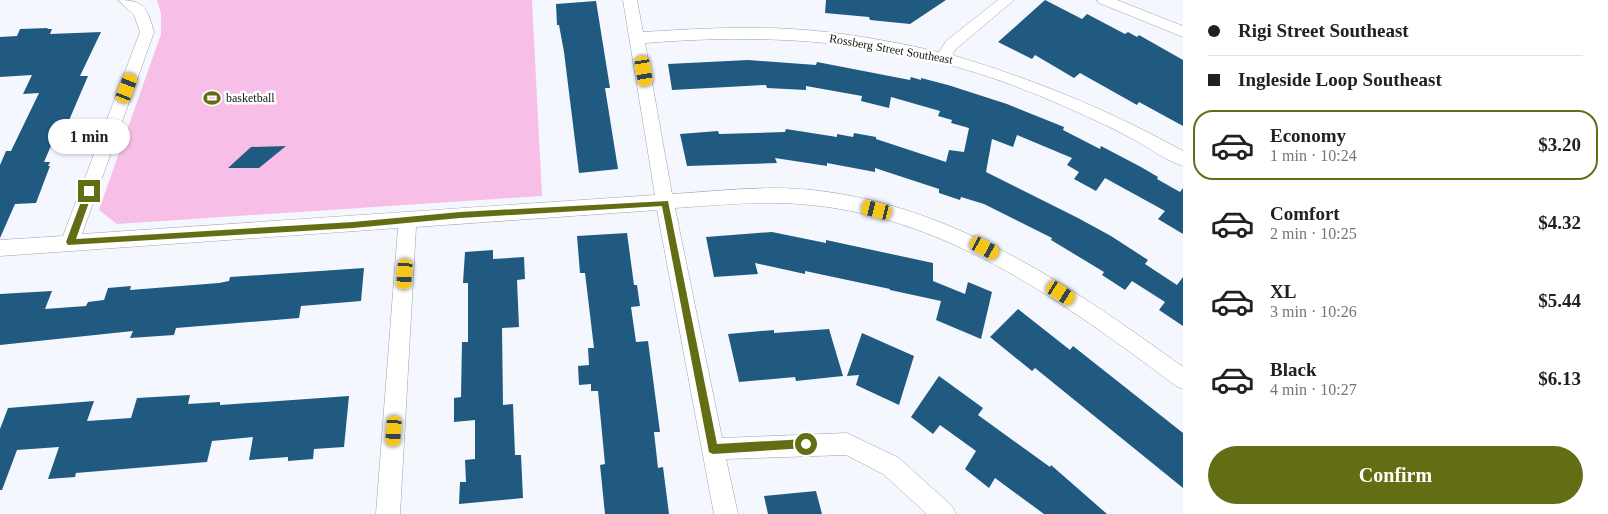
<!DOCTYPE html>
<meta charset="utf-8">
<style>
:root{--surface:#fff;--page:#f6f6f6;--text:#202124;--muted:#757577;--line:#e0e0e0;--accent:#636d14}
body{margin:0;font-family:Georgia,serif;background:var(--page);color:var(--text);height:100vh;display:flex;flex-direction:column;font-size:19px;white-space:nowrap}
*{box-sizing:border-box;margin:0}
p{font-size:16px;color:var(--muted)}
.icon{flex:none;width:28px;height:28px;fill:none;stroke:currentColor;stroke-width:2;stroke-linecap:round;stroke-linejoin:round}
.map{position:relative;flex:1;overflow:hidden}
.details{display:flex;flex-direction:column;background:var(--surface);width:425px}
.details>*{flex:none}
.hud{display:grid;align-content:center;height:110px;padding:0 25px;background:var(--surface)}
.end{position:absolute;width:22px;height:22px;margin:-11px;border:6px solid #636d14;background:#fff;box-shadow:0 0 0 2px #fff}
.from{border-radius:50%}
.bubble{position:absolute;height:35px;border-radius:18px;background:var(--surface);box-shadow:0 1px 4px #0004;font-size:16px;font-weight:600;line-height:35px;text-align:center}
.car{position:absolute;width:15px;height:30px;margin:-15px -8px;border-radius:6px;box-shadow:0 0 4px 1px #0007;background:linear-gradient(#f5c518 24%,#345 0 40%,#f5c518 0 76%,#345 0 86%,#f5c518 0)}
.hud b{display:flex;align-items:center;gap:18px;height:48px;font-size:19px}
.hud b+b{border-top:1px solid var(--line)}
.hud i{width:12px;height:12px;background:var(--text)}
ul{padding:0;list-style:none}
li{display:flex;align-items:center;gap:15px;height:70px;margin:0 10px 8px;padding:0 15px;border:2px solid transparent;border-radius:20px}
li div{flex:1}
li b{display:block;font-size:19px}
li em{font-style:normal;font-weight:600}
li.on{border-color:var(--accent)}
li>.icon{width:45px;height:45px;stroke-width:1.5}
.action{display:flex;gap:10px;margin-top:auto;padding:10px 25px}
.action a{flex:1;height:58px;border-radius:30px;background:var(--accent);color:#fff;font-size:20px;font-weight:600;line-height:58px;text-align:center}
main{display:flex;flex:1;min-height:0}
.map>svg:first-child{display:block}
</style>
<main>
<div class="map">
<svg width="1183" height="514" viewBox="0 0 1183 514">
<rect width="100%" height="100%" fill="#f5f7fe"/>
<!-- green -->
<polygon fill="#f7bee8" points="157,0 532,0 542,196 117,224 99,210 161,34 161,13"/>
<!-- building -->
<g fill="#215a81">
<polygon points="826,0 946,0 910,24 870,20 869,17 825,13"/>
<polygon points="1045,0 1082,19 1087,14 1125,34 1128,32 1137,37 1139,35 1183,60 1183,126 1139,102 1137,105 1080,73 1074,78 1035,55 1032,59 998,42"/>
<polygon points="596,1 610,88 605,88 618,169 579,173 564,52 559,25 557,25 556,4"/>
<polygon points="48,28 47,29 52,29 50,34 101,32 80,76 88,76 67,125 60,125 44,162 50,162 48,166 50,166 36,203 15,204 0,238 0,165 6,151 11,151 39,93 23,94 32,75 0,77 0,37 17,36 20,29"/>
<polygon points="748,60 816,65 817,62 910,80 911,77 921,80 921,78 948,85 1007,104 1064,127 1063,130 1100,149 1101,146 1141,167 1158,177 1157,179 1180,192 1183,188 1183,234 1158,219 1165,211 1105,178 1096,191 1074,179 1079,172 1067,165 1072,158 1017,135 1013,147 992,139 986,172 1078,218 1111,236 1148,260 1145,264 1177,285 1183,277 1183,326 1159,310 1165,302 1132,281 1125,290 1102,275 1104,272 1051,240 1052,238 984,204 961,197 960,200 939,193 939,189 875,168 875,172 827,163 827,166 775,158 777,163 687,166 680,134 718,131 719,134 785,132 786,129 837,137 837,134 853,137 854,133 876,137 876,139 946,162 949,150 964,152 969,128 951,123 952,120 938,116 940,111 891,97 889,108 861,101 862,96 806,86 806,90 767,88 766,85 672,90 668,64"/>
<polygon points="286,146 259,168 228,168 251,147"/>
<polygon points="772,232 826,243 826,240 933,263 933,281 965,294 968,282 992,292 981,339 936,320 941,301 890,290 890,289 805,271 805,274 755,263 758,274 714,277 706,237"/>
<polygon points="627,233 634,285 637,285 640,306 631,307 636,342 648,341 660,432 654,432 658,468 663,467 669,514 605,514 600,465 605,464 598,391 591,391 591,384 579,385 578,366 589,365 588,348 594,348 585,273 580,273 577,236"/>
<polygon points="493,250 493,259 524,257 525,279 517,280 519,327 502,328 503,405 513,404 515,455 521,455 523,498 459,504 460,482 466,482 465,460 475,459 475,420 454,422 454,398 461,397 462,342 468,342 468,283 463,283 465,252"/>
<polygon points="364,268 361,301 301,306 299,318 176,328 174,335 130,338 133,331 0,345 0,294 52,291 45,309 86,306 88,302 104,300 108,288 131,286 130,290 219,283 229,281 230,277"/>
<polygon points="1018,309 1070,350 1073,346 1183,433 1183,488 1035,368 1032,371 990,337"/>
<polygon points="829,329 843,376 796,381 795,377 739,382 728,334 774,330 774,333"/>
<polygon points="862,333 914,356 899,405 856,385 859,375 847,376"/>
<polygon points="939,376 983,408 978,415 1050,467 1051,465 1107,514 1044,514 995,478 989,488 965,469 976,451 940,425 933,434 911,417"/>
<polygon points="190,395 188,404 220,402 220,405 349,396 344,447 314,449 313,459 288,461 288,457 249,460 253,437 212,441 207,462 76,473 75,477 48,479 59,447 17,450 2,490 0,490 0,429 8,408 94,401 87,421 131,418 137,398"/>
<polygon points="816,491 822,514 768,514 764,496"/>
</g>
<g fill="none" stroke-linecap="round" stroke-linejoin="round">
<!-- street casing -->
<g stroke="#a0a2aa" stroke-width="1">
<g id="street">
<path d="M 118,0 C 145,0 147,8 154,32 L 82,234 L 655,195 L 623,0 L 637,0 L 643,32 C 692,29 742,26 792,29 C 842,32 890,41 939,52 L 946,41 L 998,0 L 1014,0 L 956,49 L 952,55 C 1033,79 1109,110 1183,151 L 1183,166 C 1165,160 1149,148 1133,139 C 1103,123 1071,109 1040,96 C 911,42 783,32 645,43 L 672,194 C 718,191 766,185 812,190 C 953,205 1071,286 1183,367 L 1183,389 L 1176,386 C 1067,305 951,219 811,205 C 766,200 720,205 675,208 L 722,438 L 847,433 L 899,458 L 952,506 L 956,514 L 927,514 L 883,474 L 846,455 L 726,459 L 738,514 L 714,514 L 657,210 L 416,227 L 400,514 L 376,514 L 398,228 L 0,256 L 0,240 L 63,236 L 140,32 L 134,15 Z"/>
<polygon points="1097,0 1117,0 1183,26 1183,37 1099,3"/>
</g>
</g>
<!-- street -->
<use href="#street" fill="#fff" fill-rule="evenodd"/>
</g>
<!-- route -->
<polygon fill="#636d14" points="89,188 93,191 76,239 353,222 460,212 668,201 717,444 806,439 810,444 806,448 713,454 709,452 662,206 460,218 353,228 68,245 66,242 85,191"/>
<!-- icons -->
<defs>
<g id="stadium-bare" transform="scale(1.35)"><path d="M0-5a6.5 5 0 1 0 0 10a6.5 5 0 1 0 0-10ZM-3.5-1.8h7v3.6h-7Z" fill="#636d14" stroke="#fff" stroke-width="2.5" paint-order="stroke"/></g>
</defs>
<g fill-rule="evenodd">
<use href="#stadium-bare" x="212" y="98"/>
</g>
<g text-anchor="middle" stroke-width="5" stroke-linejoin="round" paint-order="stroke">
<!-- street labels -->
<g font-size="12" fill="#151518" stroke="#fff">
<text transform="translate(891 49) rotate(10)" y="4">Rossberg Street Southeast</text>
</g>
<!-- poi labels -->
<g font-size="12" fill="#151518" stroke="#fff" text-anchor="start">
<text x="226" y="102">basketball</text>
</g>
</g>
</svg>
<i class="end from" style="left:806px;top:444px"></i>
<i class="end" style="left:89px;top:191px"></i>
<div class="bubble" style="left:48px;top:119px;width:82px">1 min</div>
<i class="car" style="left:644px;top:71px;rotate:170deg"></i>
<i class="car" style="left:127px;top:88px;rotate:21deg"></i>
<i class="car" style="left:877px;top:210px;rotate:284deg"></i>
<i class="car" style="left:985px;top:248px;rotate:118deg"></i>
<i class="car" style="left:405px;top:274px;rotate:184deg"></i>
<i class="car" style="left:1061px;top:293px;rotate:123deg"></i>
<i class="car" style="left:394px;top:431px;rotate:184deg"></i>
</div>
<section class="details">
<div class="hud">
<b><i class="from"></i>Rigi Street Southeast</b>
<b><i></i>Ingleside Loop Southeast</b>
</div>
<ul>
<li class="on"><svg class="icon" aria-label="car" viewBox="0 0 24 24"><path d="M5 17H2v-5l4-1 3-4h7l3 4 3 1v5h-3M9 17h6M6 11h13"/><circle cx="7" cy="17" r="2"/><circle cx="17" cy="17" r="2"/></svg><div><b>Economy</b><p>1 min · 10:24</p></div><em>$3.20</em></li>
<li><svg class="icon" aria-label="car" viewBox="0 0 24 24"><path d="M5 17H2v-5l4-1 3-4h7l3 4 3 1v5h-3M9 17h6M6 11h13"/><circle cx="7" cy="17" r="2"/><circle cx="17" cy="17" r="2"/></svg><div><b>Comfort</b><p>2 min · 10:25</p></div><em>$4.32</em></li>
<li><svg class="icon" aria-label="car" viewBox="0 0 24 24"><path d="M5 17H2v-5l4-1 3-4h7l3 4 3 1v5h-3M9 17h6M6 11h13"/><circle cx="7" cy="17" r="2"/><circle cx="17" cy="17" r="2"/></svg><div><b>XL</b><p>3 min · 10:26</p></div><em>$5.44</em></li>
<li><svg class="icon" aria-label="car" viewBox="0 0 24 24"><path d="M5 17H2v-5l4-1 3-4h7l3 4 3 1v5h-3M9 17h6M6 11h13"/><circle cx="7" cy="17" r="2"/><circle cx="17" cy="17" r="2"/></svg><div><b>Black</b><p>4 min · 10:27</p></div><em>$6.13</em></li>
</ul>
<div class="action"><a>Confirm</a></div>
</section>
</main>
